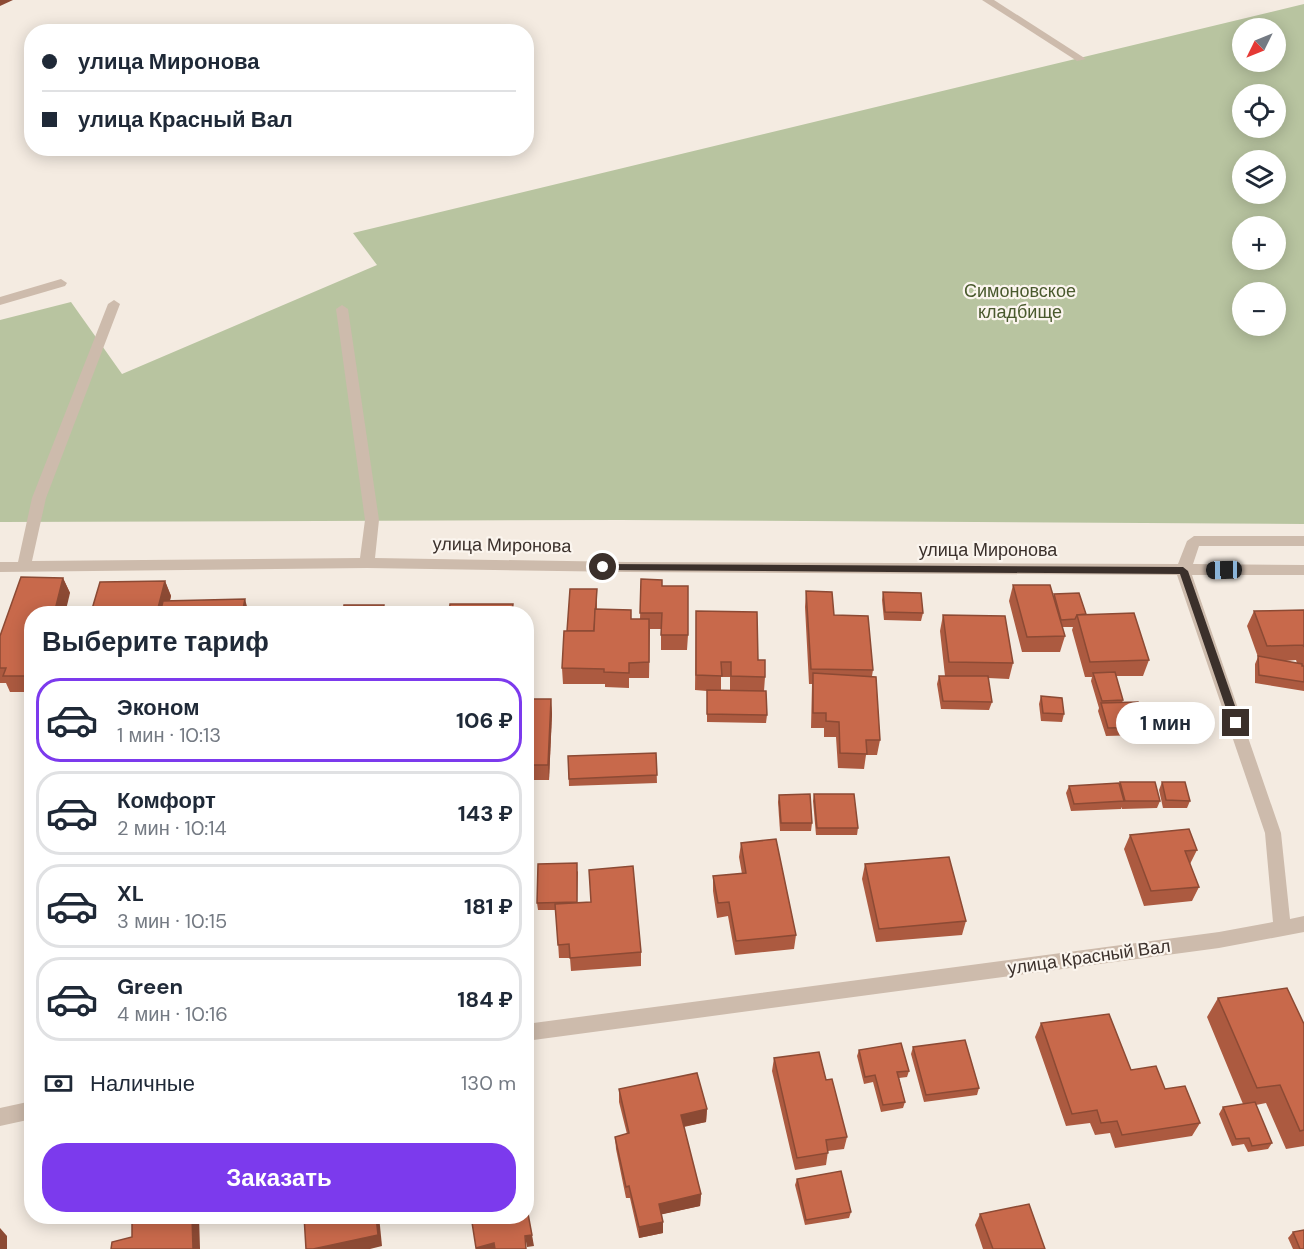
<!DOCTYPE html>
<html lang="ru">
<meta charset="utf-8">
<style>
:root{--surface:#fff;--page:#f6f6f7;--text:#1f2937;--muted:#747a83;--line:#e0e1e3;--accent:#7c3aed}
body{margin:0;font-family:"DM Sans",sans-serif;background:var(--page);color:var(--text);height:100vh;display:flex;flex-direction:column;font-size:22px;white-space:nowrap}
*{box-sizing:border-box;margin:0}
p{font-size:20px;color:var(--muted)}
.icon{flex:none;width:33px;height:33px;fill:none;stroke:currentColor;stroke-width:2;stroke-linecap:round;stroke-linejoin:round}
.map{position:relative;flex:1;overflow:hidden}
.details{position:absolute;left:24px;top:606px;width:510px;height:618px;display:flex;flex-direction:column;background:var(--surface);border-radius:24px;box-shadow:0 3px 15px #0003}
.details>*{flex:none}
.guide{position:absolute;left:24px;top:24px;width:510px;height:132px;border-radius:24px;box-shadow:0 3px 15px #0003;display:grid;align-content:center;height:132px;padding:0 18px;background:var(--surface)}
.needle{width:39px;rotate:227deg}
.controls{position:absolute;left:1232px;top:18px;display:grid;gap:12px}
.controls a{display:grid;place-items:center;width:54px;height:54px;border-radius:50%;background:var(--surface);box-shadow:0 3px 15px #0003;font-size:30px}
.end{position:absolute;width:27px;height:27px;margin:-14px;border:8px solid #3b302b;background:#fff;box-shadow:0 0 0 3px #fff}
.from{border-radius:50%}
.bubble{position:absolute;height:42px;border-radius:21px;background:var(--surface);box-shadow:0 3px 15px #0003;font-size:20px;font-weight:700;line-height:42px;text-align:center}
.car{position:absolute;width:18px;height:36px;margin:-18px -9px;border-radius:8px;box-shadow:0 0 4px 2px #0007;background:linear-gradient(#222 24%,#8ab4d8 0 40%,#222 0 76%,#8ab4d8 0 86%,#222 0)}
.guide b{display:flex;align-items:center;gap:21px;height:57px;font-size:22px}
.guide b+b{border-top:2px solid var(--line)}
.guide i{width:15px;height:15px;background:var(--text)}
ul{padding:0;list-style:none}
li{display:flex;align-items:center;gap:18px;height:84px;margin:0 12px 9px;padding:0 6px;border:3px solid var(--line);border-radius:24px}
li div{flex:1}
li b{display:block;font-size:22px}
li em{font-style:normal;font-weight:700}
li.selected{border-color:var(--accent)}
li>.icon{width:54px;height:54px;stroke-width:1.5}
h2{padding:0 18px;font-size:27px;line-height:72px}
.pay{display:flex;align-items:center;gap:15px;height:66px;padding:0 18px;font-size:22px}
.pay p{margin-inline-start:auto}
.action{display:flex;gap:12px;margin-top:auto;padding:12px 18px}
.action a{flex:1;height:69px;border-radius:24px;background:var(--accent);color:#fff;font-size:24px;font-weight:700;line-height:69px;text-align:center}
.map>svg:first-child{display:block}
</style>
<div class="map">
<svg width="1304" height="1249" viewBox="0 0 1304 1249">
<rect width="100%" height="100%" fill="#f4ebe1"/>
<!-- green -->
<path fill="#b8c4a0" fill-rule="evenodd" d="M 1304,4 L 1304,524 L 620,520 L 0,522 L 0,320 L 71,302 L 122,374 L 377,265 L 353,233 ZM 1242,28 L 1275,28 L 1275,62 L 1242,62 ZM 1242,94 L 1275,94 L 1275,128 L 1242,128 ZM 1242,160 L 1275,160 L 1275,194 L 1242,194 ZM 1242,226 L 1275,226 L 1275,260 L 1242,260 ZM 1242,292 L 1275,292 L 1275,326 L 1242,326 Z"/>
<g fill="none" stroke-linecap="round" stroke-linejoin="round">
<!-- minor -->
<g fill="#cdbbac" fill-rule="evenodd">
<polygon points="982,0 994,0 1086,59 1077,61"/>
<polygon points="61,279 67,283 65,286 0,305 0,297"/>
<polygon points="114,300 120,304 46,498 32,561 360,558 365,520 336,309 342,305 348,309 379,520 375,558 626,562 1178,564 1187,541 1194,536 1304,536 1304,546 1199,546 1193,564 1304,565 1304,575 1192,575 1281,833 1290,919 1304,916 1304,932 1219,948 526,1041 526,1024 1219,932 1273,922 1265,833 1177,575 626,572 367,568 0,572 0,562 18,562 32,498 108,304"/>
<polygon points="32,1101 32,1119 0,1126 0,1108"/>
</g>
</g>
<!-- wall -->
<g fill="#ac5a40" fill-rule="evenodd">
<polygon points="63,578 70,593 32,614 32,692 10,692 6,683 0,683 0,636"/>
<polygon points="641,579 662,586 688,635 687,650 661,650 661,629 650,629 649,678 629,678 629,688 605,687 605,684 563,684 562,668 567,631 597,597 597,609 631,610 631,619 640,619"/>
<polygon points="165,581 171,596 170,601 249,614 94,614 92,609"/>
<polygon points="1013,585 1054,596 1054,594 1086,614 1149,660 1143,676 1116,676 1123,700 1122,703 1146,727 1143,735 1106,736 1098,711 1099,708 1091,681 1092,677 1085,677 1072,630 1073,627 1062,627 1065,636 1060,652 1022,652 1009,601"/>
<polygon points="806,591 834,615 873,670 872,676 880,740 877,755 866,755 864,769 838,768 836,737 824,737 824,728 811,728 812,684 809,684 805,607"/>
<polygon points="883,592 923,613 921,621 884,620 882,600"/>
<path d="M 1304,610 L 1304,691 L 1255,683 L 1255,664 L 1258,657 L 1247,626 L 1254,611 ZM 1296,660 L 1297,663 L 1285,661 Z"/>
<path d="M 696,611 L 758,660 L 765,677 L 764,691 L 767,715 L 766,723 L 707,722 L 707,691 L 695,690 ZM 721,677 L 730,677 L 730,691 L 721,691 Z"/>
<polygon points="943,615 1013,663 1009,679 988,678 992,702 989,710 941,709 937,684 939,676 945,676 940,631"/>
<polygon points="1041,696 1064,714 1062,722 1041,721 1039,704"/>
<polygon points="526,699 551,699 552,714 549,780 526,780"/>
<polygon points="656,753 657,783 569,786 568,756"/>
<polygon points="1120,782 1160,801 1157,808 1122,809 1122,807 1121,809 1071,811 1066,793 1069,786 1119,785"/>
<polygon points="1162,782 1190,801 1187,808 1163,808 1159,790"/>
<polygon points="814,794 858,828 857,835 816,835 813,801"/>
<polygon points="779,795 812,823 811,831 780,831 778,802"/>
<polygon points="1130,835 1197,850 1190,864 1199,887 1192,901 1144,906 1124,849"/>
<polygon points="741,843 796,935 794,949 735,955 728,916 717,918 713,891 713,876 742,874 739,857"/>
<polygon points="865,864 966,921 962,935 876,942 862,879"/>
<polygon points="578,871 577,903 641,952 641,966 571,971 570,958 559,958 556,910 538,910 537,903"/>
<polygon points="1218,998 1304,1024 1304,1146 1286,1149 1266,1103 1256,1105 1272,1143 1268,1149 1248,1152 1244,1144 1232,1146 1219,1114 1223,1107 1243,1104 1207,1017"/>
<polygon points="1041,1023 1165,1089 1200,1123 1192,1136 1115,1148 1110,1133 1095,1135 1090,1123 1066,1126 1035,1037"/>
<polygon points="913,1047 979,1088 977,1095 924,1102 911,1054"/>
<polygon points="859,1050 909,1071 907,1077 899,1078 905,1102 903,1108 881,1112 873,1082 864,1084 857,1056"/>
<polygon points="774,1058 826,1080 847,1137 844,1149 828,1151 826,1165 795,1170 772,1071"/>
<polygon points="619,1089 707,1109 706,1122 684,1127 701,1194 700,1206 662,1214 663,1233 639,1238 630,1198 626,1198 616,1149 615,1137 627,1134 619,1102"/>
<polygon points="797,1179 851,1212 849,1218 805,1225 795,1185"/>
<polygon points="980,1214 1045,1249 983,1249 975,1225"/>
<polygon points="277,1216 293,1216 279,1219"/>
<polygon points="1293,1232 1304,1249 1293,1249 1288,1238"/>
</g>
<!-- shaded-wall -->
<g fill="#8c4a34">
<polygon points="0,0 13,0 0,6"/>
<polygon points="63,578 70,593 65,614 54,614"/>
<polygon points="165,581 171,596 166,614 160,614 158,608"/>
<polygon points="245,599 249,614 242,614"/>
<polygon points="551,699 552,714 549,780 548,765"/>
<polygon points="707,1109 706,1122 681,1127 681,1115"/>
<polygon points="701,1194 700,1206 659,1215 659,1204"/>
<polygon points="192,1216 199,1216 200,1249 193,1249"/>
<polygon points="376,1216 379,1216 382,1246 370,1249 313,1249"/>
<polygon points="663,1222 663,1233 639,1238 639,1227"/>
<polygon points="0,1228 7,1236 7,1249 0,1249"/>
<polygon points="532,1235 534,1246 527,1247 525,1236"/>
<polygon points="494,1243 496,1249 476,1249 476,1248"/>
</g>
<!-- building -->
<g fill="#c8694b" stroke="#8c4a34" stroke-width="1.5">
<polygon points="21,577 63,578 54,614 32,614 32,676 3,676 6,668 0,668 0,636"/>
<polygon points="641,579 662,580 662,586 688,586 688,635 661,635 662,613 640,613"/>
<polygon points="165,581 158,608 130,609 129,614 101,614 102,609 92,609 100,582"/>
<polygon points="1013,585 1050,585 1065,636 1027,637"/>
<polygon points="570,589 597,589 594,631 567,631"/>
<polygon points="806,591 832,592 834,615 868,616 873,670 811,669"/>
<polygon points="883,592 921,593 923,613 885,612"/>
<polygon points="1079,593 1086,614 1077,615 1075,619 1061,620 1054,594"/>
<polygon points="245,599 242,614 160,614 163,601"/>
<polygon points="450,604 513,604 512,614 449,614"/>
<polygon points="344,605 384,605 383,614 343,614"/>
<polygon points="595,609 631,610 631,619 649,619 649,662 629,663 629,673 604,672 604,669 562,668 564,631 594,631"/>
<polygon points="1304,610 1304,647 1303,645 1267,646 1254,611"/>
<polygon points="696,611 757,612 758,660 765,660 765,677 731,676 731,662 721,662 722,676 696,675"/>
<polygon points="1134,613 1149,660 1090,662 1077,615"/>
<polygon points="943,615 1005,616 1013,663 949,662"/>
<polygon points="1258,656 1302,664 1302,666 1304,666 1304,682 1259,675"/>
<polygon points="1115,672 1123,700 1102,701 1093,673"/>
<polygon points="813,673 876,677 880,740 866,740 867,754 840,753 839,722 826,721 826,713 813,713"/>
<polygon points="939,676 988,676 992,702 943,701"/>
<polygon points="707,690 766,691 767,715 707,714"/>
<polygon points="1041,696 1062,698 1064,714 1043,713"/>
<polygon points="526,699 551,699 548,765 526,765"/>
<polygon points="1138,702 1146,727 1108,728 1101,703"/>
<polygon points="656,753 657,775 569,779 568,756"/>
<polygon points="1120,782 1155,782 1160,801 1125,801"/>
<polygon points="1162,782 1185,782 1190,801 1166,800"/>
<polygon points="1119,783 1124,801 1074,804 1069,786"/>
<polygon points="810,794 812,823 781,823 779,795"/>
<polygon points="814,794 854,794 858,828 817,828"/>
<polygon points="1189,829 1197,850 1185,851 1199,887 1151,891 1130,835"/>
<polygon points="776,839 796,935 736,941 729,902 718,903 713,876 746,873 741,843"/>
<polygon points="949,857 966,921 879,929 865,864"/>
<polygon points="577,863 577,902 537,903 538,864"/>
<polygon points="633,866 641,952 570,958 569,944 558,945 555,904 591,902 589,870"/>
<polygon points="1287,988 1304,1024 1304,1130 1300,1131 1280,1085 1257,1088 1218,998"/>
<polygon points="1109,1014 1131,1070 1156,1066 1165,1089 1185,1086 1200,1123 1122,1135 1117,1121 1101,1123 1097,1110 1072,1114 1041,1023"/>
<polygon points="965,1040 979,1088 926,1095 913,1047"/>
<polygon points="901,1043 909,1071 897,1072 905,1102 883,1105 875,1075 865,1077 859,1050"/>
<polygon points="819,1052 826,1080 832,1079 847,1137 826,1140 828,1153 797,1158 774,1058"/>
<polygon points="697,1073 707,1109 681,1115 701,1194 659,1204 663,1222 639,1227 629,1186 626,1187 615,1137 629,1133 619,1089"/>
<polygon points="1255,1102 1272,1143 1252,1146 1249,1138 1236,1139 1223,1107"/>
<polygon points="841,1171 851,1212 806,1220 797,1179"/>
<polygon points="526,1203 532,1235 525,1236 526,1249 495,1249 494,1243 476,1248 471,1216 526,1216"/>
<polygon points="1029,1204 1045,1249 993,1249 980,1214"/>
<polygon points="132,1216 192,1216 193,1249 111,1249 112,1242 132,1237"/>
<polygon points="304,1216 376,1216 378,1235 313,1249 306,1249"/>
<polygon points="1304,1230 1304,1249 1300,1249 1293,1232"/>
</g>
<!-- route -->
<polygon fill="#3b302b" points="599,564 1183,567 1188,571 1241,723 1236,728 1231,723 1180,574 603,570 599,569"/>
<g text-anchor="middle" stroke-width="4.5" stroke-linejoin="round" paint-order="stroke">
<!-- park labels -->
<g font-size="18" fill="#4a5a2e" stroke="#fbf5ee">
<text x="1020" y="297">Симоновское<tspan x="1020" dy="21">кладбище</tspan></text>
</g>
<!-- street labels -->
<g font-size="18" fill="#3b302b" stroke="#fbf5ee">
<text transform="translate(502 545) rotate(1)" y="6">улица Миронова</text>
<text x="988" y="556">улица Миронова</text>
<text transform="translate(1089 957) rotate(-8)" y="6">улица Красный Вал</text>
</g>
</g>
</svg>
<div class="controls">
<a><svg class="needle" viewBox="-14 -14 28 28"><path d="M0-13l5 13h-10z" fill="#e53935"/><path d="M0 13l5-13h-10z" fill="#747a83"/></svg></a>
<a><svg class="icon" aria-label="locate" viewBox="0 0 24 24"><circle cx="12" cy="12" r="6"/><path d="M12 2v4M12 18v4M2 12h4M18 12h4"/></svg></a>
<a><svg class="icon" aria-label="layers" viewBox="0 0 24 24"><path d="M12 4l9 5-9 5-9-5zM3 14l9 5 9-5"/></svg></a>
<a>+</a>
<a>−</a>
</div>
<i class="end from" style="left:603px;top:567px"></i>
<i class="end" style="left:1236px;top:723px"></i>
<div class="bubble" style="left:1116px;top:702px;width:99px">1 мин</div>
<i class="car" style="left:1224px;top:570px;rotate:269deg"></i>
<div class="guide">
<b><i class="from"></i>улица Миронова</b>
<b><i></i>улица Красный Вал</b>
</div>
<section class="details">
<h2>Выберите тариф</h2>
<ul>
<li class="selected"><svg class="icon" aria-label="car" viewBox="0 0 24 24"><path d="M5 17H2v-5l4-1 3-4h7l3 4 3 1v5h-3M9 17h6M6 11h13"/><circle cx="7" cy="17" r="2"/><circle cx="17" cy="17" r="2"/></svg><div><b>Эконом</b><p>1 мин · 10:13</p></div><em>106 ₽</em></li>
<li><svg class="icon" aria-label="car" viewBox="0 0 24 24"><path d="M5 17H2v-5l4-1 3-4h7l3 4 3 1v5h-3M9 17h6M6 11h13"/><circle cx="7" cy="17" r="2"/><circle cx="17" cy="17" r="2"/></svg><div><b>Комфорт</b><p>2 мин · 10:14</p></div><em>143 ₽</em></li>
<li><svg class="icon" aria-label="car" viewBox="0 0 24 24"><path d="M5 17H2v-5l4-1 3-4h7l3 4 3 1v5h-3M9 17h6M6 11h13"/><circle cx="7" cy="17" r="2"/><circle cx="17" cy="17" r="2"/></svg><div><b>XL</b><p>3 мин · 10:15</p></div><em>181 ₽</em></li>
<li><svg class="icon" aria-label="car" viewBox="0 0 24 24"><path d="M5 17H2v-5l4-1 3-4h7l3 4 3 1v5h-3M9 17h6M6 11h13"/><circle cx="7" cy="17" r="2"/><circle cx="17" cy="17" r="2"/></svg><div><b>Green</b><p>4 мин · 10:16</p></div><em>184 ₽</em></li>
</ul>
<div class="pay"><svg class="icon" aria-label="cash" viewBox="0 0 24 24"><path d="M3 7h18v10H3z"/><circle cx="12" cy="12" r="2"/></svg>Наличные<p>130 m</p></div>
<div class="action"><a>Заказать</a></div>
</section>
</div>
